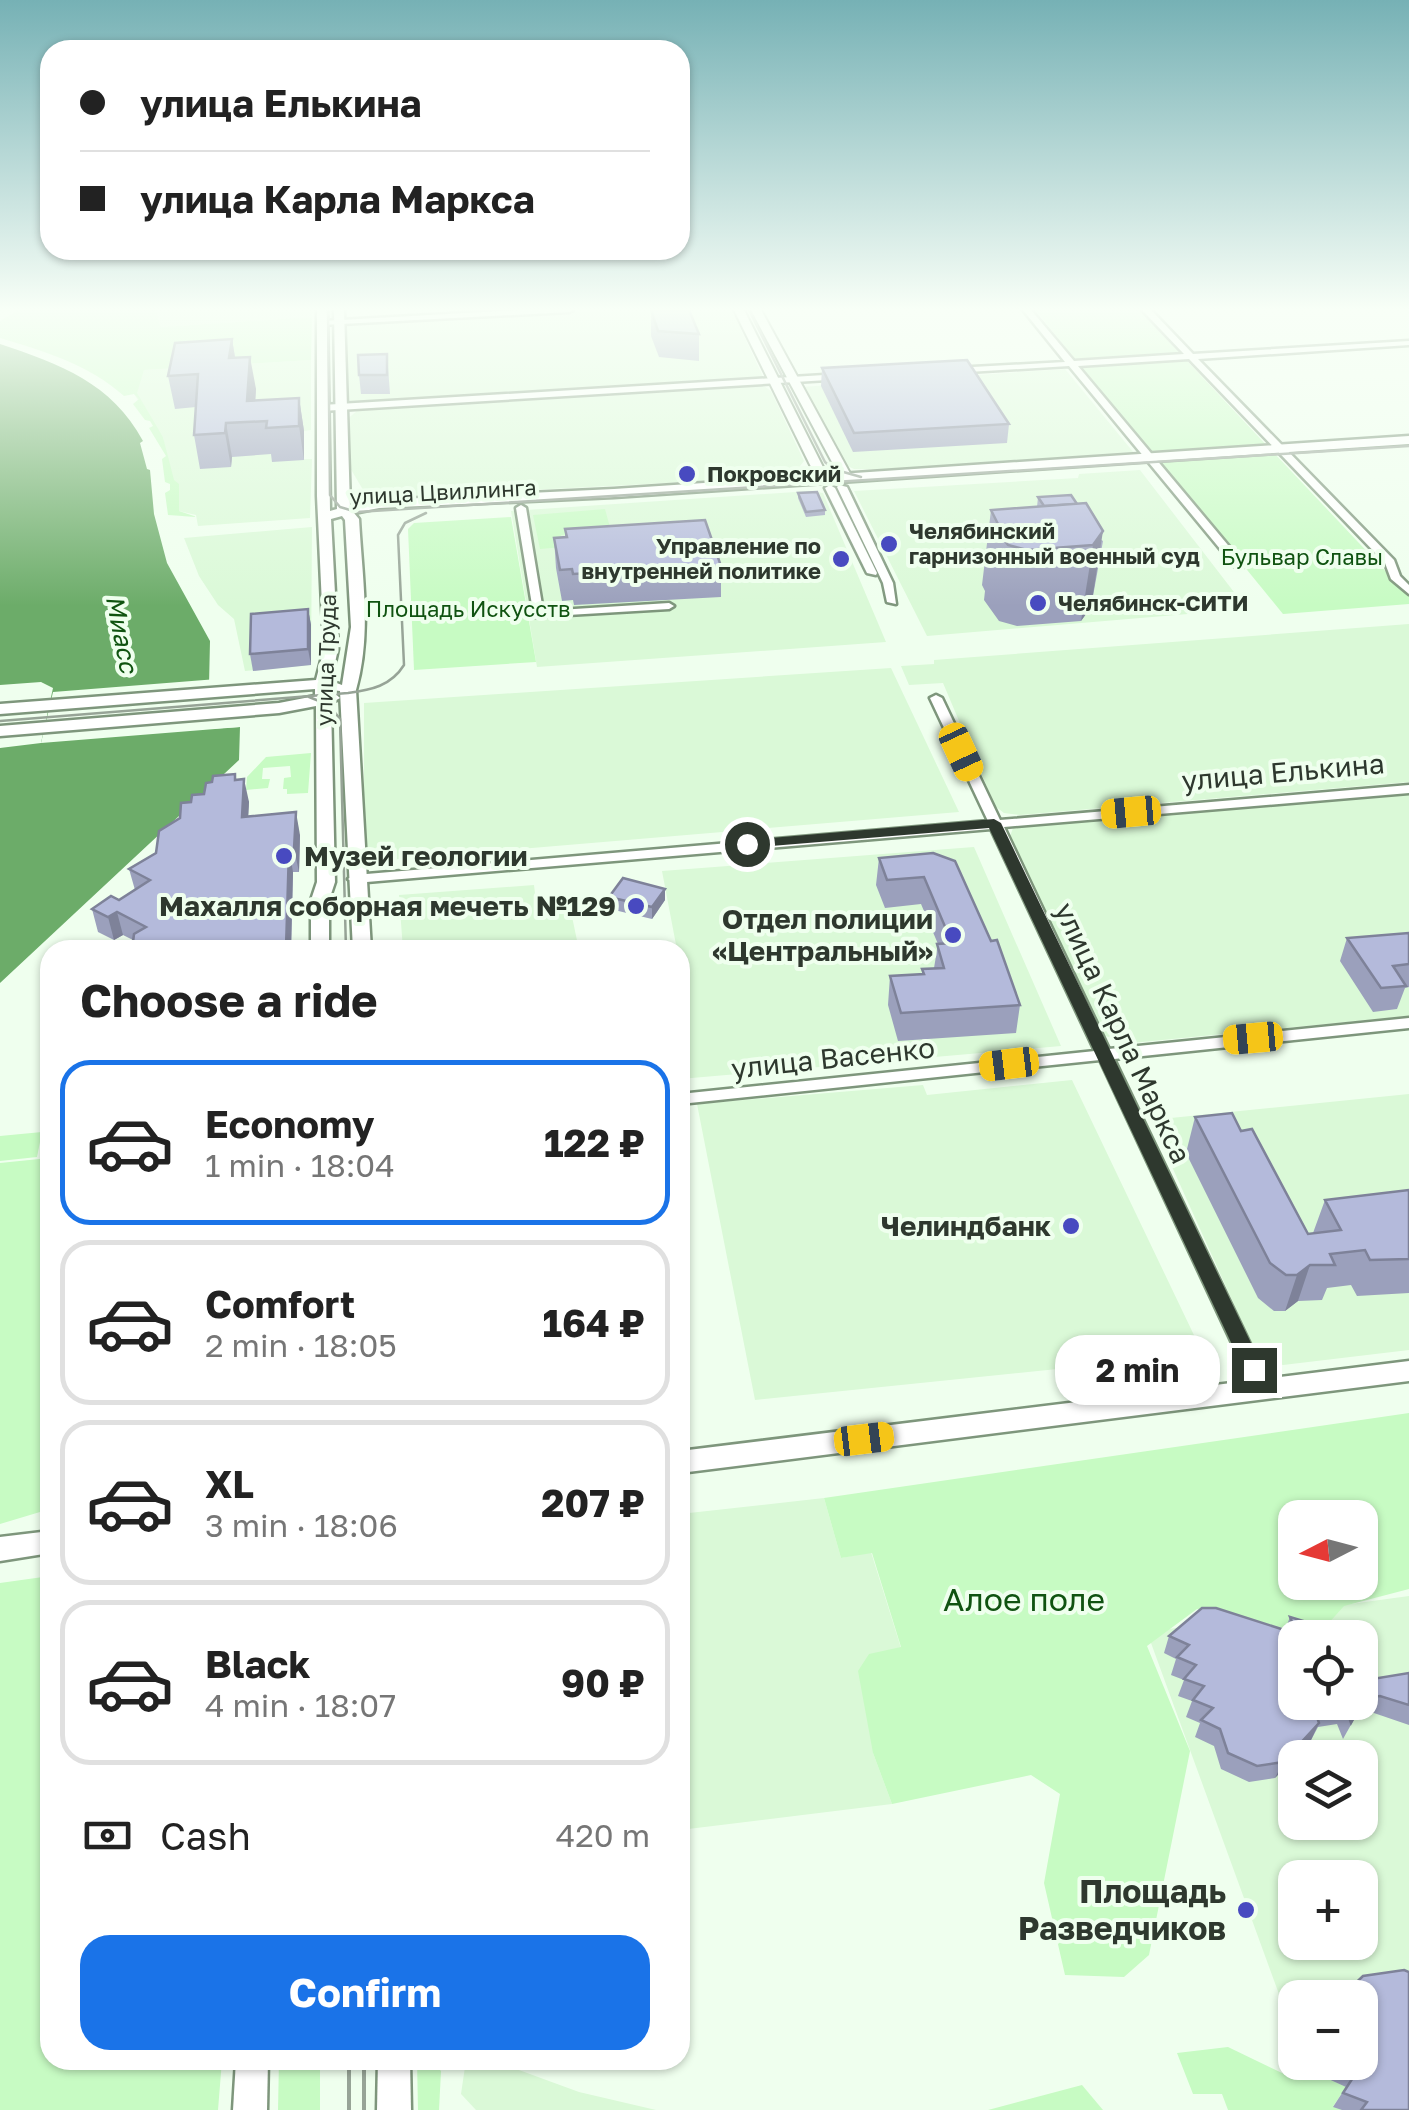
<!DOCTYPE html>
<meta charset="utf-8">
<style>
:root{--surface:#fff;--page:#f2f2f2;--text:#222;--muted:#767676;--line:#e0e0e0;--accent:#1a73e8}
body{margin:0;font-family:"Golos Text",sans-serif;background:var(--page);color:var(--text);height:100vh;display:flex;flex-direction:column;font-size:38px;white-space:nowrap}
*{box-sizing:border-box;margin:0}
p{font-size:32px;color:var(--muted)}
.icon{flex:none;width:55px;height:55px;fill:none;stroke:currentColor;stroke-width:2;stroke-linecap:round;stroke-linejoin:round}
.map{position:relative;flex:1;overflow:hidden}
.drawer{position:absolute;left:40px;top:940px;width:650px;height:1130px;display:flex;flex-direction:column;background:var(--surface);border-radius:30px;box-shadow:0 2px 8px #0004}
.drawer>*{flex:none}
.top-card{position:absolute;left:40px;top:40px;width:650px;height:220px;border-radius:30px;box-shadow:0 2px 8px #0004;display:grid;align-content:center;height:220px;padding:0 40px;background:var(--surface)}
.needle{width:65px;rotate:264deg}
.buttons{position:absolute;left:1278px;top:1500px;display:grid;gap:20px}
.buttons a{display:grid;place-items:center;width:100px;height:100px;border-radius:20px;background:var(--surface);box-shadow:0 2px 8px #0004;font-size:50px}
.end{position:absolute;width:45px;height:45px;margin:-22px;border:12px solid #2e382e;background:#fff;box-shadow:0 0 0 5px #fff}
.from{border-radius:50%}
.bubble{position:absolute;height:70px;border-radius:30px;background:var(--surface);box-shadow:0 2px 8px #0004;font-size:32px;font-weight:700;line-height:70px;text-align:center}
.car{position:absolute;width:30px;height:60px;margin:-30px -15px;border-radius:12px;box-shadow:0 0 8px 2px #0007;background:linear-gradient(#f5c518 24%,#345 0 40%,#f5c518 0 76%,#345 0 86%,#f5c518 0)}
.top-card b{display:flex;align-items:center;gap:35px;height:95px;font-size:38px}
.top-card b+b{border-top:2px solid var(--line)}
.top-card i{width:25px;height:25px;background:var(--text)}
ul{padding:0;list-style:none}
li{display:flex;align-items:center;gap:30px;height:165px;margin:0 20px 15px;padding:0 20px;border:5px solid var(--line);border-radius:30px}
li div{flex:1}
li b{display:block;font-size:38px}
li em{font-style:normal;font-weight:700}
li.on{border-color:var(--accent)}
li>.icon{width:90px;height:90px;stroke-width:1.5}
h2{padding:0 40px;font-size:45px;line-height:120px}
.pay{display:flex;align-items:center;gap:25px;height:110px;padding:0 40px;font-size:38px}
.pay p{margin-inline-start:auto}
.primary-button{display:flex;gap:20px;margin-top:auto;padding:20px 40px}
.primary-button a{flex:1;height:115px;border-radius:30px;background:var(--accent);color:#fff;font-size:40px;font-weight:700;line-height:115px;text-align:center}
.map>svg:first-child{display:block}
</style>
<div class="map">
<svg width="1409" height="2110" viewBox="0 0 1409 2110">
<rect width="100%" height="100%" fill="#efffee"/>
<!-- built -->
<g fill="#daf9d7" fill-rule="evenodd">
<polygon points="156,310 312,310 312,317 161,327"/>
<polygon points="612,310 732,310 763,377 357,403 346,400 347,325"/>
<polygon points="311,360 311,430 303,431 303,459 312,459 310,518 198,526 196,515 179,511 163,437 134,394 144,370"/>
<polygon points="1065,369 1134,453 891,470 854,469 841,463 801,387"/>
<polygon points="764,386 771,391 804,461 793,475 784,477 376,498 366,495 349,466 346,420 357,411"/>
<polygon points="1140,470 1247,609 927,636 854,491 1078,478 1079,474"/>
<polygon points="810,491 823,493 886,642 537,667 511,511"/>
<polygon points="312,527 311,665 245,671 234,619 218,605 199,576 184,538"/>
<polygon points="1409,624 1409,782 1020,815 1004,813 995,806 943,683 909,685 901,666 934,664 934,660"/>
<polygon points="891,668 959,812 364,862 364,703"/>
<polygon points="1409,792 1409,1016 1132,1043 1105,1036 1008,842 1013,828 1023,825"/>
<polygon points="974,847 1061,1046 680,1079 680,1015 688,1013 680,950 677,950 662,871"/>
<polygon points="534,885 537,910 570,907 579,950 403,950 399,895"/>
<polygon points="1072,1080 1203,1354 755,1400 697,1104 923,1085 927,1095"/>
<polygon points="1409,1094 1409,1350 1283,1365 1263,1359 1254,1349 1151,1120"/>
<polygon points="824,1498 841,1558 871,1552 901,1648 873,1753 892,1804 680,1830 680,1514"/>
<path d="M 1409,1596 L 1409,2110 L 1321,2110 L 1304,2063 L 1360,2062 L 1360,1998 L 1295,1998 L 1295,2038 L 1147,1632 ZM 1295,1638 L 1360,1638 L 1360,1702 L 1295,1702 ZM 1295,1758 L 1360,1758 L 1360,1822 L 1295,1822 ZM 1295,1878 L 1360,1878 L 1360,1942 L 1295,1942 Z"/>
<polygon points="466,2060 492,2060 579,2092 656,2110 476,2110 461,2094"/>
</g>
<!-- green -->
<g fill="#c7fbc3" fill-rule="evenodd">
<path d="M 19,310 L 156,310 L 161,327 L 312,317 L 311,360 L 144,370 L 137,393 L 163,437 L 174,480 L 179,484 L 179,511 L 197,517 L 168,515 L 165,493 L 170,490 L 170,484 L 165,482 L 162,459 L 166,456 L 149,428 L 153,426 L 150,421 L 145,420 L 133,404 L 139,399 L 134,394 L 124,396 C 90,365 44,351 0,338 L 0,321 Z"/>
<polygon points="1035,310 1139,310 1409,596 1409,604 1283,614"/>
<polygon points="605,509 611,531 561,535 563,547 540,549 533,515"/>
<polygon points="511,517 536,662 414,670 408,529 414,523"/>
<polygon points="311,753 308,793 287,794 287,789 283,789 284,778 291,777 290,766 263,768 262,779 270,779 268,788 246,790 247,777 266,757"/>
<polygon points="42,1132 37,1157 0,1161 0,1136"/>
<polygon points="50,1154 50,1509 0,1524 0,1163 49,1158"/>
<path d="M 1409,1413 L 1409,1589 L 1344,1606 L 1318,1635 L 1197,1609 L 1147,1646 L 1190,1751 L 1149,1955 L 1124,1977 L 1065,1975 L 1044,1883 L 1060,1794 L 1031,1775 L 892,1804 L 873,1753 L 858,1671 L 869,1654 L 901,1647 L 872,1553 L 841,1558 L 824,1498 ZM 1295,1518 L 1360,1518 L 1360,1582 L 1295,1582 Z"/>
<polygon points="50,1576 50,2060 222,2060 218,2110 0,2110 0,1583"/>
<polygon points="1228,2047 1284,2074 1295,2055 1295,2062 1330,2063 1324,2077 1346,2087 1333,2106 1342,2110 1228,2110 1222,2094 1193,2094 1177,2053"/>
<polygon points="279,2060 320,2060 320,2110 278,2110"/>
<polygon points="417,2060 430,2060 441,2071 439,2110 418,2110"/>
<polygon points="1082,2085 1103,2110 988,2110"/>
</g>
<!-- water -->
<path fill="#6cac69" d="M 0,344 C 60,364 112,383 143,441 L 140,443 L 147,469 L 150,470 L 154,514 L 167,563 L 210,641 L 208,729 L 240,727 L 239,760 L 0,983 L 0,748 L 41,743 L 53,688 L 41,682 L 0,685 Z"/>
<!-- pier -->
<polygon fill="#efffee" points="217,679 214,724 241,722 240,727 41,743 53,692"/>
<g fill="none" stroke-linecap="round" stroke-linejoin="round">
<!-- minor casing -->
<g stroke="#7e967c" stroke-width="5">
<g id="minor">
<polygon points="520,310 573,310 569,312 322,325 318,323 322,321"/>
<polygon points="1023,310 1031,310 1074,361 1184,354 1142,310 1151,310 1193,354 1409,341 1409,345 1198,359 1394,560 1400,576 1409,585 1409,594 1391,579 1385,563 1189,359 1078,366 1243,563 1243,567 1235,567 1069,366 951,373 950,371 954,368 1065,362"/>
<polygon points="841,374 845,377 844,379 322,411 318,408 322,405"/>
<polygon points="830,485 835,488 877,573 876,575 867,573 825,488"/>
<polygon points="839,485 847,487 893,583 896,604 887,602 883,583 837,487"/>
<polygon points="521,505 526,508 543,611 669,603 674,606 669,609 534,617 516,508"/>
<polygon points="936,695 942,698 1000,820 1409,785 1409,793 1004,827 1109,1049 1409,1018 1409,1028 1114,1059 1272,1390 1269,1395 1263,1397 1257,1395 1254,1390 1100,1060 680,1104 680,1094 1095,1051 991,829 355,883 348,879 355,875 988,821 930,698"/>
</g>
</g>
<!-- tertiary casing -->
<g stroke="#7e967c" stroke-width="4">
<g id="tertiary">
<polygon points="734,310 744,310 829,479 827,481 817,479"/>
<polygon points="751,310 761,310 852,477 850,479 840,477"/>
</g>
</g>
<!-- secondary casing -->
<g stroke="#7e967c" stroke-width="5">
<g id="secondary">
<path d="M 317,310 L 327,310 L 330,511 L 337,509 L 334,310 L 344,310 L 350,506 L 379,500 L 614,489 L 1409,436 L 1409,444 L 614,497 L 379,508 L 354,513 L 359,519 C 362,577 372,633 356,690 L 371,950 L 353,950 L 340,691 L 331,690 L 340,698 L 331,703 L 335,882 L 329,900 L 329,950 L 311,950 L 311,900 L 317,882 L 316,706 L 279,713 L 0,736 L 0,726 L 279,703 L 315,696 L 315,689 L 0,714 L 0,704 L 316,680 L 324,649 L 317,496 ZM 342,516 L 345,520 L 351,627 L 342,685 L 331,681 L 338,649 L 331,519 Z"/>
<polygon points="1409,1361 1409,1381 680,1473 680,1451"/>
<polygon points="50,1531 50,1553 0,1561 0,1537"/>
<polygon points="236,2060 268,2060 267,2110 233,2110"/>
<polygon points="378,2060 410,2060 411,2110 377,2110"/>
</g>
</g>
<!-- minor -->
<use href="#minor" fill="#fff" fill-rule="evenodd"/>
<!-- tertiary -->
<use href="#tertiary" fill="#fff" fill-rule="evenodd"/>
<!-- secondary -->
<use href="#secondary" fill="#fff" fill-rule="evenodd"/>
<!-- tram-far1 -->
<g stroke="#97a497" stroke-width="2.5">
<polyline points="328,310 330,495 340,507 357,512 1409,446"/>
<polyline points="749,310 825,462 833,469 861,477"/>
<polyline points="309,697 329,705 340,719 346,950"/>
<path d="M 0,721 L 348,693 C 371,690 391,686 404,665 L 398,535 L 405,523 L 426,513"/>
</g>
<!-- tram -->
<g stroke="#97a497" stroke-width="4">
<polyline points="349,2060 349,2110"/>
<polyline points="364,2060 364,2110"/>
</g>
</g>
<!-- wall -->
<g fill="#9ba0bc">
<polygon points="651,310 699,334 699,361 659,357 651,336"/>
<polygon points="232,339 235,357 256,389 255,401 299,398 304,431 304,460 272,462 271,454 232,457 231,467 200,469 194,435 196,407 175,409 168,376"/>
<polygon points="387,354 390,394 361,394 359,375"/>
<polygon points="822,368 1009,424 1007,443 853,452 821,386"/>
<polygon points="798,493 825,510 825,515 806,517 798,498"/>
<polygon points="1038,497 1103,541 1091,607 1081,621 1017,626 999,621 984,600 985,591 982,585 991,510 1037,507"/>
<polygon points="565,529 721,566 721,597 574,605 573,600 562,601 556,568 554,538 565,538"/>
<polygon points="308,609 311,625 311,665 253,671 250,654"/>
<polygon points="236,780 249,802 248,816 300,835 299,872 293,872 291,950 132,950 133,940 123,935 114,940 98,932 92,909 119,900 135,890 129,869 156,853 180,818 204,794"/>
<polygon points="933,853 1020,1005 1016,1033 898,1041 888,1005 890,976 922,974 922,969 934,968 938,944 921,904 885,908 876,885 879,858"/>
<polygon points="665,889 665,900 652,919 610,909 609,897"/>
<polygon points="1409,933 1409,987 1405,988 1397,1009 1373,1012 1340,961 1347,938"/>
<polygon points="1195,1117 1241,1131 1308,1234 1313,1233 1325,1200 1409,1190 1409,1293 1357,1296 1351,1285 1327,1288 1322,1300 1298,1301 1285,1311 1274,1311 1258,1298 1186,1153"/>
<polygon points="1290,1617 1333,1630 1295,1638 1360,1681 1409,1673 1409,1725 1371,1712 1357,1714 1343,1739 1337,1724 1318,1727 1311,1740 1275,1778 1249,1782 1221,1769 1214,1746 1195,1737 1200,1723 1186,1717 1192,1701 1178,1696 1184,1680 1171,1675 1176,1659 1164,1653 1169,1636 1285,1630"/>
<polygon points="1333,2062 1360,2062 1409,2110 1342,2110 1333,2107 1346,2087 1324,2077"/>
</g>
<!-- shaded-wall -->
<g fill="#7e8299">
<polygon points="232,339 237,370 229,358"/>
<polygon points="250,357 256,389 254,421 247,401"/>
<polygon points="299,398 304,431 304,460 299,426"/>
<polygon points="226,423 232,457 231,467 225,433"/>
<polygon points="1103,531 1091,607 1081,621 1093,545"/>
<polygon points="308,609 311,625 311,665 308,649"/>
<polygon points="244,779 249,802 247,840 242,817"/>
<polygon points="296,812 300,835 299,872 294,849"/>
<polygon points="289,849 293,872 291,950 286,950"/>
<polygon points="665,889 665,900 652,919 652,907"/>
<polygon points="117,912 123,935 114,940 108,917"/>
<polygon points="1310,1265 1298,1301 1285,1311 1297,1275"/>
<polygon points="1319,1723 1311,1740 1275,1778 1283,1762"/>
</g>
<!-- building -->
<g fill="#b4badb" stroke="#7e8299" stroke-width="2.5">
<polygon points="651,310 689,310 699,334 658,331"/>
<polygon points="232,339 229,358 250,357 247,401 299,398 299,426 266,428 267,421 226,423 225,433 194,435 198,374 168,376 175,343"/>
<polygon points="387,354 387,375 359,375 358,355"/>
<polygon points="967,360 1009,424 854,433 822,368"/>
<polygon points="817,492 825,510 806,512 798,493"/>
<polygon points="1071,495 1077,504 1044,506 1038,497"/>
<polygon points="1086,503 1103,531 1093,545 1027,550 1008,545 993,525 998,524 991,510"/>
<polygon points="705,520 721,566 573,574 572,569 560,570 554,538 567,537 565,529"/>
<polygon points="308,609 308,649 250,654 251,614"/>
<polygon points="235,774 235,780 244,779 242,817 296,812 294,849 289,849 286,949 132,950 134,934 146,927 117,912 108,917 92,909 111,896 119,900 150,880 129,869 156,853 159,831 180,818 181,803 191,802 192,795 204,794 206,783 212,782 213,776"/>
<polygon points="933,853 955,861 991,941 997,940 1020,1005 901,1013 890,976 924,974 922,969 944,968 937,944 952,943 924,877 887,880 879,858"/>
<polygon points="623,878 665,889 652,907 609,897"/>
<polygon points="1409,933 1409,964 1393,966 1406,986 1381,988 1347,938"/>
<polygon points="1232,1113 1241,1131 1252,1129 1308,1234 1341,1230 1325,1200 1409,1190 1409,1259 1370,1260 1365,1250 1330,1254 1335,1265 1310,1265 1297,1275 1286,1275 1270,1263 1195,1117"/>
<polygon points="1202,1608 1216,1608 1297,1634 1290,1617 1333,1630 1337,1638 1295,1638 1295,1702 1360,1702 1360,1681 1409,1673 1409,1705 1380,1696 1365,1698 1351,1723 1346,1708 1315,1711 1319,1723 1283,1762 1257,1766 1228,1753 1220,1729 1201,1720 1213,1708 1193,1700 1204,1686 1184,1679 1196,1665 1177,1657 1189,1645 1169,1636"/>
<polygon points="1404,1970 1409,1972 1409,2110 1361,2110 1367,2102 1343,2093 1356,2073 1333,2062 1360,2062 1360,1998 1340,1998 1363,1976"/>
</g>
<!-- sky -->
<linearGradient id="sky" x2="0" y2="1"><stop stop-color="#76b1b5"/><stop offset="0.51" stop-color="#f8fff7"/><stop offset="1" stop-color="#f8fff7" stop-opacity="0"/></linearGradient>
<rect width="1409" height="606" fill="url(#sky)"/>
<!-- route -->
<polygon fill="#2e382e" points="994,819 1001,823 1264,1370 1261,1376 1247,1376 1244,1370 989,828 747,848 740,844 747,840"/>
<!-- markers -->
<g fill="#484ac0" stroke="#efffee" stroke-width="4">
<circle cx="687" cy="474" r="10"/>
<circle cx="889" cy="544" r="10"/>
<circle cx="841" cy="559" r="10"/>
<circle cx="1038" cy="603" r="10"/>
<circle cx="284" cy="856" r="10"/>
<circle cx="636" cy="906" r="10"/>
<circle cx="953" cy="935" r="10"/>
<circle cx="1071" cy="1226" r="10"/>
<circle cx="1246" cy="1910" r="10"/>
</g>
<g text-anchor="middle" stroke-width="8" stroke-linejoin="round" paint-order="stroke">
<!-- far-poi labels -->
<g font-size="22" font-weight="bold" fill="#2e382e" stroke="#efffee" text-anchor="start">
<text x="707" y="482">Покровский</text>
<text x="909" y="539">Челябинский<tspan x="909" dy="25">гарнизонный военный суд</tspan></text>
<text x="821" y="554" text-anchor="end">Управление по<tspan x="821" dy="25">внутренней политике</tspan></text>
<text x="1058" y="611">Челябинск-СИТИ</text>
</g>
<!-- far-street labels -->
<g font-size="22" fill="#2e382e" stroke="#efffee">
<text transform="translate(443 492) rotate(-3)" y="8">улица Цвиллинга</text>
<text transform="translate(326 660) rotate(-88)" y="8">улица Труда</text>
</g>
<!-- far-park labels -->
<g font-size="22" fill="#105311" stroke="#efffee">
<text x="1302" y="565">Бульвар Славы</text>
<text x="468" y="617">Площадь Искусств</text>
</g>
<!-- far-water labels -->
<g font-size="25" font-style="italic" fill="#0f5310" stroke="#efffee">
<text transform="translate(122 634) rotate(79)" y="9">Миасс</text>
</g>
<!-- street labels -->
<g font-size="28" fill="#2e382e" stroke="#efffee">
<text transform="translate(1283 772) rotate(-5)" y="10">улица Елькина</text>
<text transform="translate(1123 1033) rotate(65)" y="10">улица Карла Маркса</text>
<text transform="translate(833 1058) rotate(-6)" y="10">улица Васенко</text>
</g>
<!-- poi labels -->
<g font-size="28" font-weight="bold" fill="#2e382e" stroke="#efffee" text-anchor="end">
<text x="304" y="866" text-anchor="start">Музей геологии</text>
<text x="616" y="916">Махалля соборная мечеть №129</text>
<text x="933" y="929">Отдел полиции<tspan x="933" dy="32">«Центральный»</tspan></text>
<text x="1051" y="1236">Челиндбанк</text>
</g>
<!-- near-park labels -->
<g font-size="32" fill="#105311" stroke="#efffee">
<text x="1024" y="1611">Алое поле</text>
</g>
<!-- near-poi labels -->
<g font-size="32" font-weight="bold" fill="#2e382e" stroke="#efffee" text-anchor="end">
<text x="1226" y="1903">Площадь<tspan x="1226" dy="37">Разведчиков</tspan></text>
</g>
</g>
</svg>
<div class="buttons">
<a><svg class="needle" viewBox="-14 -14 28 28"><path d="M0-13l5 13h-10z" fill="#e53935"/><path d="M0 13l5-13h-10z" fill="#767676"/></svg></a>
<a><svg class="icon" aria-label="locate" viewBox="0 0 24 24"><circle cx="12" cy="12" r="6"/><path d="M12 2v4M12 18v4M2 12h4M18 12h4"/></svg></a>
<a><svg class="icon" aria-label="layers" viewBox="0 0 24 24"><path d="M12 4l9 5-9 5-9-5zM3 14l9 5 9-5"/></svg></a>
<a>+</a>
<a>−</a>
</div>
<i class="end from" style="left:747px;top:844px"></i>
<i class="end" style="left:1254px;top:1370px"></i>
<div class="bubble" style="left:1055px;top:1335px;width:165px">2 min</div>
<i class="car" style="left:961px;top:752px;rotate:155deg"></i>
<i class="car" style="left:1131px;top:812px;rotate:265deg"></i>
<i class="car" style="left:1253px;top:1038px;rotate:265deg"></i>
<i class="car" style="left:1009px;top:1064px;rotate:263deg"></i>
<i class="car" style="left:864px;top:1439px;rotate:83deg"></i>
<div class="top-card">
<b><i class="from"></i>улица Елькина</b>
<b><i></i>улица Карла Маркса</b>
</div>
<section class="drawer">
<h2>Choose a ride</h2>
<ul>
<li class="on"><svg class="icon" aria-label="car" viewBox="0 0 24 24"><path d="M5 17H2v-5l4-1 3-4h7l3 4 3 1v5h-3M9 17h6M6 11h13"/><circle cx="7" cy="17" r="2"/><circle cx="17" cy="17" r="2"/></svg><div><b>Economy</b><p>1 min · 18:04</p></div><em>122 ₽</em></li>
<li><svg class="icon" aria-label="car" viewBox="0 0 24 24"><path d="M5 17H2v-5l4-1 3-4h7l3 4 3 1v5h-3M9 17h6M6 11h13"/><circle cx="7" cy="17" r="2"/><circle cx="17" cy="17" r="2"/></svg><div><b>Comfort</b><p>2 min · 18:05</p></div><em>164 ₽</em></li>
<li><svg class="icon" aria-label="car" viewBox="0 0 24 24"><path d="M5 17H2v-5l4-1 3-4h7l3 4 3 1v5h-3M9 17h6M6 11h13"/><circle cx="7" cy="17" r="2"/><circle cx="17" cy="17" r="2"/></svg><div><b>XL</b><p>3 min · 18:06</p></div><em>207 ₽</em></li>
<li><svg class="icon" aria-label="car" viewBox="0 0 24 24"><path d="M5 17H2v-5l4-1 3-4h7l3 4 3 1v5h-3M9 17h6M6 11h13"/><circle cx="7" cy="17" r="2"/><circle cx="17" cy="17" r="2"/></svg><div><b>Black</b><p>4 min · 18:07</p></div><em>90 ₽</em></li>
</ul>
<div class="pay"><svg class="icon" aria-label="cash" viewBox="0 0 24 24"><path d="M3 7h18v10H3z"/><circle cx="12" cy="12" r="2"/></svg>Cash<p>420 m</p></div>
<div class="primary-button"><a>Confirm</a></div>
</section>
</div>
